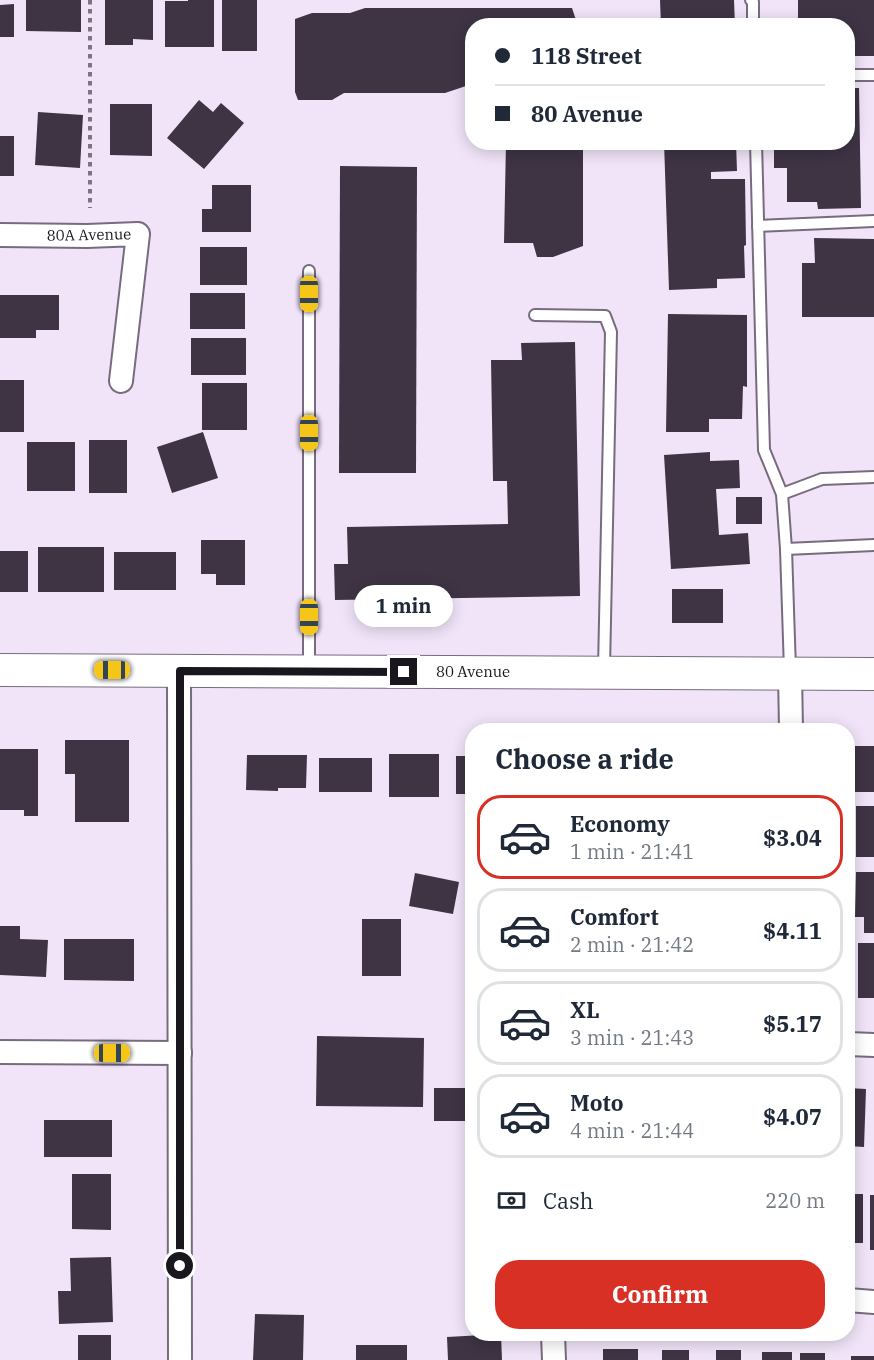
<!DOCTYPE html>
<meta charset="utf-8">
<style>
:root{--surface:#fff;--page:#f6f6f7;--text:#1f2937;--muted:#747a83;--line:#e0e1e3;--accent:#d93025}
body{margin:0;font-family:"IBM Plex Serif",serif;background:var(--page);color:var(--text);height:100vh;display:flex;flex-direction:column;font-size:22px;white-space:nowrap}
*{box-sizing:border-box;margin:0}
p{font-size:20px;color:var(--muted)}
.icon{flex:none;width:33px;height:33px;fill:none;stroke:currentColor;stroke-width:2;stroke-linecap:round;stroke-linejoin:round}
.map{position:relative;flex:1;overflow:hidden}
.sheet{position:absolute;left:465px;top:723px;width:390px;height:618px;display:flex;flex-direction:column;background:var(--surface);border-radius:24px;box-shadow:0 3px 15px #0003}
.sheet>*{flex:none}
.banner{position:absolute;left:465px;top:18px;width:390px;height:132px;border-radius:24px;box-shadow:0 3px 15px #0003;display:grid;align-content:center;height:132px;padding:0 30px;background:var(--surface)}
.end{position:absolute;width:27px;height:27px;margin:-14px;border:8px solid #1a161d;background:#fff;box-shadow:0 0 0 3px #fff}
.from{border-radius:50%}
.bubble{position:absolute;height:42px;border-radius:21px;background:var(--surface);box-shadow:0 3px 15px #0003;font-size:20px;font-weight:700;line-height:42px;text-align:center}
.car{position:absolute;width:18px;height:36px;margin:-18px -9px;border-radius:8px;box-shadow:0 0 4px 2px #0007;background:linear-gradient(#f5c518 24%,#345 0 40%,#f5c518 0 76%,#345 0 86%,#f5c518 0)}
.banner b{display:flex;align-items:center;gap:21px;height:57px;font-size:22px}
.banner b+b{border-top:2px solid var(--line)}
.banner i{width:15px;height:15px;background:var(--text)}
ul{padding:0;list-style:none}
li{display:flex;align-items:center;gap:18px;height:84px;margin:0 12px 9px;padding:0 18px;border:3px solid var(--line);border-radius:24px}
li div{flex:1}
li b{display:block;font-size:22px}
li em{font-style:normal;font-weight:700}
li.selected{border-color:var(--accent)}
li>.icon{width:54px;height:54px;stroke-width:1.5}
h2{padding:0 30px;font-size:27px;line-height:72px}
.pay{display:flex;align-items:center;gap:15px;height:66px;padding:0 30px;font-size:22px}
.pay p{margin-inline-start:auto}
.action{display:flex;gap:12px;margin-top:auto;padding:12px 30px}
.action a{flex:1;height:69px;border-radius:24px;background:var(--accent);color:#fff;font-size:24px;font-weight:700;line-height:69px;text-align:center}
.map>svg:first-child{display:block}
</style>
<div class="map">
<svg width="874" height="1360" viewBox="0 0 874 1360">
<rect width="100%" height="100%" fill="#f1e4f9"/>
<!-- building -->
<g fill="#3e3444">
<polygon points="26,0 81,0 81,32 26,31"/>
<polygon points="105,0 153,0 153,40 133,39 133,45 105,45"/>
<polygon points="188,0 214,0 214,47 165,47 165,1 188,1"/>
<rect x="222" y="0" width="35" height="51"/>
<polygon points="660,0 734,0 735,26 661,26"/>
<polygon points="798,0 874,0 874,56 848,56 848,26 798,26"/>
<polygon points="14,4 14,37 0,37 0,5"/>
<polygon points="365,8 572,8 578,26 472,26 472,84 445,93 344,93 332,100 298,100 295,92 295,19 312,13 350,13"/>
<polygon points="848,88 859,88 861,208 818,209 817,202 787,202 787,168 774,168 774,142 848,142"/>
<polygon points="199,100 213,112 221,103 244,123 204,169 167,138"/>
<polygon points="110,104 152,104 152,156 110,155"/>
<polygon points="38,112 83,115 80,168 35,165"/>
<rect x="0" y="136" width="14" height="40"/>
<polygon points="506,142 583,142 583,246 553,257 537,257 533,243 504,243"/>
<polygon points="664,142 736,142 737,171 711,172 711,179 745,179 746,245 744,246 745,278 717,279 717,288 669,290"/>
<polygon points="340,166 417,167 416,473 339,473"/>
<polygon points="212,185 251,185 251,232 202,232 202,209 212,209"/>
<polygon points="814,238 874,239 874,317 802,317 802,263 815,263"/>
<rect x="200" y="247" width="47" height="38"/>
<rect x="190" y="293" width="55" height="36"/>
<polygon points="0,295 59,295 59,330 36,330 36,338 0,338"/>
<polygon points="668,314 747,315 747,387 743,386 742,419 709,419 709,432 666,432"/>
<rect x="191" y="338" width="55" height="37"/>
<polygon points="575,342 580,596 335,600 334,564 348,564 347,527 508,524 507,481 493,481 491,360 522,360 521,343"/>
<rect x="0" y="380" width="24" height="52"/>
<rect x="202" y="383" width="45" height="47"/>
<polygon points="203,432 218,478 172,493 157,447"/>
<rect x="89" y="440" width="38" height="53"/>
<rect x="27" y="442" width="48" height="49"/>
<polygon points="710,452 710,461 739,460 740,488 716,489 719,535 748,533 750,564 671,569 664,455"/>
<rect x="736" y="497" width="26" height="27"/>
<polygon points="201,540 245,540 245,585 216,585 216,574 201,574"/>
<rect x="38" y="547" width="66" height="45"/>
<rect x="0" y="551" width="28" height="41"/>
<rect x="114" y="552" width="62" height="38"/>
<rect x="672" y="589" width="51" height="34"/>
<polygon points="65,740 129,740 129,822 75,822 75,774 65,774"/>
<rect x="853" y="746" width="21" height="46"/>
<polygon points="0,749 38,749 38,816 24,816 24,810 0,810"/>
<rect x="389" y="754" width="50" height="43"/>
<polygon points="247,755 307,755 306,788 278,788 278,791 246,790"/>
<rect x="456" y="756" width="16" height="38"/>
<rect x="319" y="758" width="53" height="34"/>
<rect x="856" y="806" width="18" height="51"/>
<polygon points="856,872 874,872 874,933 864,933 864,917 855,917"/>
<polygon points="415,873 459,882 453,914 409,906"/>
<rect x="362" y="919" width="39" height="57"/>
<polygon points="0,926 20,926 20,939 48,940 46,977 0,975"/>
<polygon points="64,939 134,939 134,981 64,980"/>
<rect x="858" y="943" width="16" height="55"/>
<polygon points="317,1036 424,1038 423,1107 316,1106"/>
<rect x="434" y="1088" width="38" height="33"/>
<polygon points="848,1088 866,1089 864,1147 848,1146"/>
<rect x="44" y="1120" width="68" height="37"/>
<polygon points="72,1174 111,1174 111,1230 72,1229"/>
<rect x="848" y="1194" width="15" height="49"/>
<rect x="870" y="1195" width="4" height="55"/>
<polygon points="111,1257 113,1322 59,1324 58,1291 71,1291 70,1258"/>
<polygon points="255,1314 304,1315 303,1360 253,1360"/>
<polygon points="501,1334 502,1360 448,1360 447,1337"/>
<rect x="78" y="1335" width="33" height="25"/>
<rect x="356" y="1345" width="51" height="15"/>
<rect x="603" y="1349" width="35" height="11"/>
<rect x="662" y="1350" width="27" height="10"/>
<rect x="716" y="1350" width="25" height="10"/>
<rect x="762" y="1352" width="30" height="8"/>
<rect x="800" y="1353" width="25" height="7"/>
<rect x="851" y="1356" width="23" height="4"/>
</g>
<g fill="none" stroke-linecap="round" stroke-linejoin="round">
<!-- lane casing -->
<g stroke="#776c7e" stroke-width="14">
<g id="lane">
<polyline points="751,0 753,2 753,26"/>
<polyline points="848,75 874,75"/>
<polyline points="756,142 764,450 782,494 786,549 790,670"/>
<polyline points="758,226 874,221"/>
<polyline points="535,315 605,316 611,332 604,669"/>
<polyline points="782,494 822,479 874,477"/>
<polyline points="786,549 874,545"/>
<polyline points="309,668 309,271"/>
</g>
</g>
<!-- street casing -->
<g stroke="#776c7e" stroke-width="26">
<g id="street">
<polyline points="0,235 87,236 138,234 121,381"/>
<polyline points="179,671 180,1360"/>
<polyline points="790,673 791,730"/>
<polyline points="848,1044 874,1045"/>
<polyline points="0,1052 180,1053"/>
<polyline points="848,1300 874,1302"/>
<polyline points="553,1334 554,1360"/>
</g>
</g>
<!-- secondary casing -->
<g stroke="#776c7e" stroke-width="34">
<polyline id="secondary" points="0,670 874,674"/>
</g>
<!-- path -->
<polyline stroke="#7d7482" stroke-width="4" stroke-dasharray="4.5 4.5" stroke-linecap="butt" points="90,0 90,208"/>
<!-- lane -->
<use href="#lane" stroke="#fff" stroke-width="10"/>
<!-- street -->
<use href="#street" stroke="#fff" stroke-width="22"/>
<!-- secondary -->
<use href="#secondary" stroke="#fff" stroke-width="32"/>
</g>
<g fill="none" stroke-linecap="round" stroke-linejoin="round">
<!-- route -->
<polyline stroke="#1a161d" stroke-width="8" points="180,1266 180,671 404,672"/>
</g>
<g text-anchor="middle" stroke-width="6" stroke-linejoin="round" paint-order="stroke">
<!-- street labels -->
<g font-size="15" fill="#1a161d" stroke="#fff">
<text transform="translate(89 235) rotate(-1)" y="5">80A Avenue</text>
<text x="473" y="677">80 Avenue</text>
</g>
</g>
</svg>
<i class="end from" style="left:180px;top:1266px"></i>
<i class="end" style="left:404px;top:672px"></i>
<div class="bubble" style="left:354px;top:585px;width:99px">1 min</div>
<i class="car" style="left:309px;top:294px;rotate:180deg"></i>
<i class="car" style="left:309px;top:433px;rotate:180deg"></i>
<i class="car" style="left:309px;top:617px;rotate:180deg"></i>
<i class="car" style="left:112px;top:670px;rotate:270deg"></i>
<i class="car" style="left:112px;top:1053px;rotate:90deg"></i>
<div class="banner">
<b><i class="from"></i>118 Street</b>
<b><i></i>80 Avenue</b>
</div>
<section class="sheet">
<h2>Choose a ride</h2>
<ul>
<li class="selected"><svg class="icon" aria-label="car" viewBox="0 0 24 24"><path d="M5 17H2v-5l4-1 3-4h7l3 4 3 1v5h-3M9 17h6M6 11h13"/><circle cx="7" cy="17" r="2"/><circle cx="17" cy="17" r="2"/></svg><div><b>Economy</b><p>1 min · 21:41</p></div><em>$3.04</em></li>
<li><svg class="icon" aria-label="car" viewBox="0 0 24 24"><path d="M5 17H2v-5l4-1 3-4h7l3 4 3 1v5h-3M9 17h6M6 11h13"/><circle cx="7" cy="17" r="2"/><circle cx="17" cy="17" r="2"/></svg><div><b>Comfort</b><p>2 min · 21:42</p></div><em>$4.11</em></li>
<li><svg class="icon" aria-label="car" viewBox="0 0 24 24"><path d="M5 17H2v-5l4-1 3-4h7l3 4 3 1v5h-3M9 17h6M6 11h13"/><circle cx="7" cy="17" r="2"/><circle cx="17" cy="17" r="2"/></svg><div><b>XL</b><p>3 min · 21:43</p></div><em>$5.17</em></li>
<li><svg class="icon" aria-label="car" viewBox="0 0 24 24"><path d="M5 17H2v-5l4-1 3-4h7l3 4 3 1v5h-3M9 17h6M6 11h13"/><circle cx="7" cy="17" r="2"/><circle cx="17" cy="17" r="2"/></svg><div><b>Moto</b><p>4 min · 21:44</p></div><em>$4.07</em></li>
</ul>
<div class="pay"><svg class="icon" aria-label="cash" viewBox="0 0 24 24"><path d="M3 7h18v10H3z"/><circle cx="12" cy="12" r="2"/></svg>Cash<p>220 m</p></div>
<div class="action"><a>Confirm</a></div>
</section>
</div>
